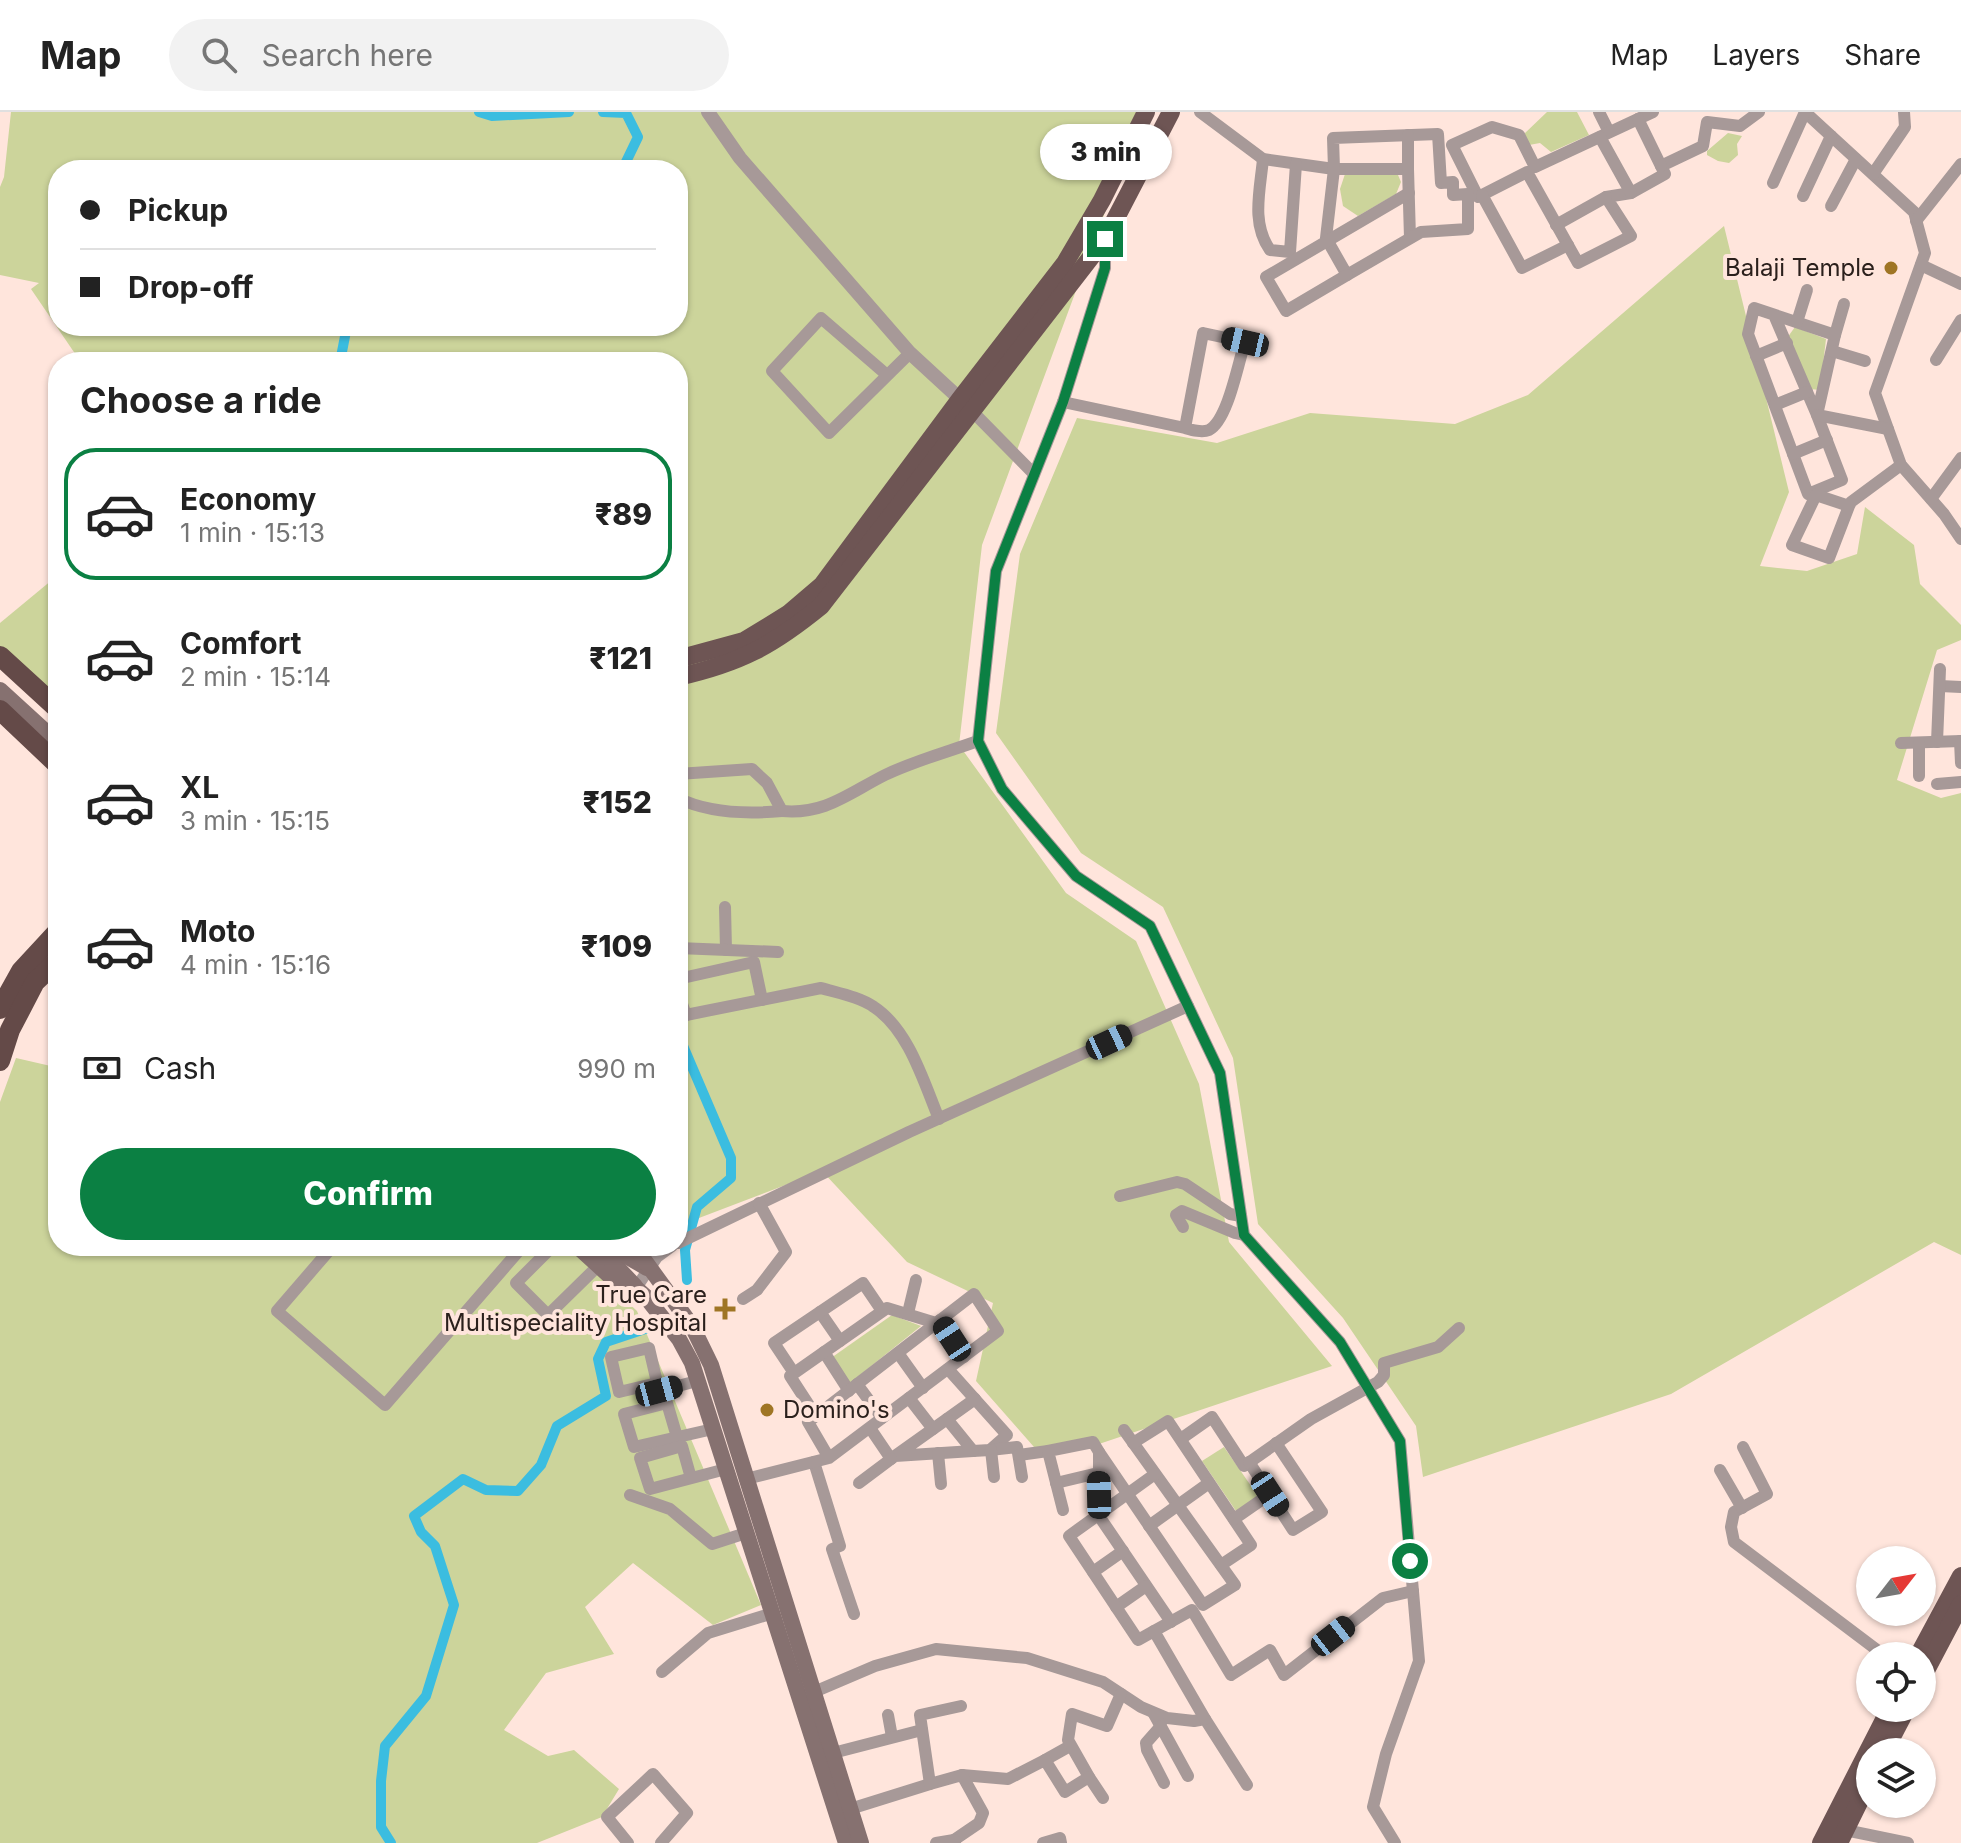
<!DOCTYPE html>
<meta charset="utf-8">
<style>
:root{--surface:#fff;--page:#f2f2f2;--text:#222;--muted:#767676;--line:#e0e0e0;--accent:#0b8043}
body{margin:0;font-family:Inter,sans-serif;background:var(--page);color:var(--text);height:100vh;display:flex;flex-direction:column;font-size:30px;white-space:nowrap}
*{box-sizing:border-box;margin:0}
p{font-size:26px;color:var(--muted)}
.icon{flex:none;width:44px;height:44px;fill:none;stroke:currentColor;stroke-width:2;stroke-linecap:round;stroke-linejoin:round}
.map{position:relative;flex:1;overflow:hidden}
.sheet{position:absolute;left:48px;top:240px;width:640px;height:904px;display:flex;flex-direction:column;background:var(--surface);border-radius:32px;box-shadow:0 2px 6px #0004}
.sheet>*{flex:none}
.guide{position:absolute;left:48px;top:48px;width:640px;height:176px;border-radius:32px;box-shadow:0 2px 6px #0004;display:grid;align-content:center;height:176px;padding:0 32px;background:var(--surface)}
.needle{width:52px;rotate:59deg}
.tools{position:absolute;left:1856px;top:1434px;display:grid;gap:16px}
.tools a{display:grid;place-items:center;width:80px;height:80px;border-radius:50%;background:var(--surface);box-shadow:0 2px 6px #0004;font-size:40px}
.end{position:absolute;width:36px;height:36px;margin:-18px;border:10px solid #0b8043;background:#fff;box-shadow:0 0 0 4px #fff}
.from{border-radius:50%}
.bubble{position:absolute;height:56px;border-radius:28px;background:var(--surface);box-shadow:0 2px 6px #0004;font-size:26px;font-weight:800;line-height:56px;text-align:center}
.car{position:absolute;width:24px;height:48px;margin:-24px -12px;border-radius:10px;box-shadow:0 0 6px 2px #0007;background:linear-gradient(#222 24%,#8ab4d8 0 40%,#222 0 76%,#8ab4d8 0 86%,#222 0)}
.guide b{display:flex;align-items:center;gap:28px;height:76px;font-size:30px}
.guide b+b{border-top:2px solid var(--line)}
.guide i{width:20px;height:20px;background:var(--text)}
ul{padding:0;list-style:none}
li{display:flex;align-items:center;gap:24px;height:132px;margin:0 16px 12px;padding:0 16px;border:4px solid transparent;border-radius:32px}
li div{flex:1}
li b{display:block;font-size:30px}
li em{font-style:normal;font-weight:800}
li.active{border-color:var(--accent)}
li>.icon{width:72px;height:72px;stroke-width:1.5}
h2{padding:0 32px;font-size:36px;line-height:96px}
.pay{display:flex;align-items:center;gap:20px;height:88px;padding:0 32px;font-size:30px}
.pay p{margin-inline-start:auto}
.cta{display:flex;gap:16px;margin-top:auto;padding:16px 32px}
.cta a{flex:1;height:92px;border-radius:48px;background:var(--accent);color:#fff;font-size:32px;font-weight:800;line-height:92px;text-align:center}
header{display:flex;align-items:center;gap:48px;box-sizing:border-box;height:112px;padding:0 40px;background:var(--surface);border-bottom:2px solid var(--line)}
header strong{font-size:38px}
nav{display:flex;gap:44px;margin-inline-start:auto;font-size:28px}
.search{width:560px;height:72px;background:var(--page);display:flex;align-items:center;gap:20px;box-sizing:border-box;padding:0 28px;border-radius:44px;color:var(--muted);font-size:30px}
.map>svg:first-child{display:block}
</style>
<header>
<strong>Map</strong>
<div class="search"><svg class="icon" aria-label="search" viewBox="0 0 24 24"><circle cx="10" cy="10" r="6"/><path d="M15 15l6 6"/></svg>Search here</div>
<nav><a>Map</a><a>Layers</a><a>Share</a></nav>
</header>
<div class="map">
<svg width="1961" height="1731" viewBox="0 0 1961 1731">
<rect width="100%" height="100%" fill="#ffe5dc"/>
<!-- green -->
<g fill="#ccd49b" fill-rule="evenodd">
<path d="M 11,0 L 1142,0 L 982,433 L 959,633 L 1066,781 L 1136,829 L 1199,972 L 1229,1130 L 1332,1254 L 1090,1335 L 1034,1335 L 976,1269 L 993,1191 L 907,1150 L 822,1059 L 678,1114 L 678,250 L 95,250 L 90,242 L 80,249 L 31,177 L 39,171 L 0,163 L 0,75 L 4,65 ZM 58,58 L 678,58 L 678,214 L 58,214 Z"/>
<polygon points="1547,0 1577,0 1589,23 1551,40 1540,31 1529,33 1523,23"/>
<polygon points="1728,21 1742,24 1737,32 1738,43 1729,51 1718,49 1707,43 1707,39"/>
<polygon points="1345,62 1398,63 1401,70 1396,82 1358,104 1343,94 1340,77"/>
<polygon points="1724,114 1789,380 1760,454 1807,459 1857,442 1865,395 1914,433 1920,472 1961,513 1961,528 1937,538 1897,668 1941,686 1961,681 1961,1143 1934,1130 1671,1282 1423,1365 1416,1314 1343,1206 1258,1112 1233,946 1163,795 1081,741 996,621 1020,442 1077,306 1217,331 1310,301 1455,312 1528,283"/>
<polygon points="1795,215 1826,227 1820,278 1810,277 1787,226"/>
<polygon points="58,463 58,588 0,536 0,511"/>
<polygon points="16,946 55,955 58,952 58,1134 568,1134 637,1199 761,1493 713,1513 633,1451 585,1495 614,1542 546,1561 504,1618 548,1644 574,1638 619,1677 602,1705 537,1731 0,1731 0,990"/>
<polygon points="892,1203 921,1214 850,1271 831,1246"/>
<polygon points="1224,1335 1258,1384 1236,1399 1202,1349"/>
</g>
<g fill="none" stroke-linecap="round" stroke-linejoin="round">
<!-- canal -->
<g stroke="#3bbde0" stroke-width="10">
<polyline points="479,0 492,4 569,0"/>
<polyline points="603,0 626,1 638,25 625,52 612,58"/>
<polyline points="340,250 347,214"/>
<polyline points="678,922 731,1046 731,1066 697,1095 685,1138 687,1168"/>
<polyline points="391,1731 381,1715 381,1669 385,1634 426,1584 454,1493 435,1434 421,1420 414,1404 463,1367 486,1378 518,1379 541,1353 557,1314 606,1284 598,1247 606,1230 651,1215"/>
</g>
<!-- minor -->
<g stroke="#a79998" stroke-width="12">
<polyline points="1200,0 1263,47 1334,57 1408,57 1410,126"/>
<polyline points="1599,0 1609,20"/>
<polyline points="1653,0 1535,55 1519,23 1492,15 1452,33 1478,85 1527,60 1578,151 1631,124 1606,85 1631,81 1665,62 1661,54 1703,34 1707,10 1740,14 1759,0"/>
<polyline points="1805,0 1914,100 1925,141 1875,281 1901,353 1944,402 1961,427"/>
<polyline points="1638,7 1661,54"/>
<polygon points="1438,22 1441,71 1453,70 1453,83 1468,82 1468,117 1421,120 1347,163 1326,126 1334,57 1333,26"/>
<polyline points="1408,23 1408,57"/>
<polyline points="1600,25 1631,81"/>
<path d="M 1263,47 C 1260,79 1251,111 1270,138 L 1290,140 L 1296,52"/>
<polyline points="1873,62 1905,15 1904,0"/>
<polyline points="1773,71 1805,0"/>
<polyline points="1482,83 1522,156 1568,133"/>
<polyline points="1803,84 1831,24"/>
<polyline points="1831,94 1856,47"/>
<polyline points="1916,109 1961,52"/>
<polyline points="1556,113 1606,85"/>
<polyline points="1105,128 1105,156 1063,290 996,459 978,629 1002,677 1076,764 1150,814 1220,961 1244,1123 1340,1230 1400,1329 1419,1549 1386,1642 1373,1695 1395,1731"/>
<polyline points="1921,153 1961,172"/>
<polyline points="1347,163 1286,199 1266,165 1409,81"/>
<polyline points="1774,203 1817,303 1835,223 1754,196 1748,222 1808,382 1842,368 1817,303"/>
<polyline points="1797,210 1807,178"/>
<polyline points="1835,223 1844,192"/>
<polyline points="1832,239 1865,249"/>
<polyline points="1756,244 1787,231"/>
<polyline points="1936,248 1961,208"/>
<polyline points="887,263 821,206 772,259 829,321 910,241"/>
<path d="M 1063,290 L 1185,316 L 1203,221 L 1245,230 C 1238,251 1228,308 1209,318 C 1202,321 1192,318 1185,316"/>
<polyline points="1775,293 1807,280"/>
<polyline points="971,298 1034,362"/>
<polyline points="1817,303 1888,317"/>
<polyline points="1793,342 1827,328"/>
<polyline points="1931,387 1961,346"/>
<polyline points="1849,394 1816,383 1792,433 1829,446 1849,394 1851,390 1901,353"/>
<polyline points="1940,574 1961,575"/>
<polyline points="1960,629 1961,651"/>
<polyline points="1937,630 1940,557"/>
<polyline points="1901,631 1961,629"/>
<polyline points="1919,631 1919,664"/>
<path d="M 678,662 L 752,657 L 767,671 L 782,699 C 749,702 708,701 678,686"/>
<polyline points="1937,672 1961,670"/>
<path d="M 782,699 C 825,703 849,681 885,663 C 914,649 947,640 978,629"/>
<polyline points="725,795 726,838"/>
<polyline points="678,836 778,840"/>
<polyline points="678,867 754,850 762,888"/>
<polyline points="678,881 686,903"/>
<path d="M 678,909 L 686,903 L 821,876 C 838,881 860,885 874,895 C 909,918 924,971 939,1007"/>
<polyline points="1120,1084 1177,1070 1185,1072 1230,1102 1241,1104"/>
<polyline points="1183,1115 1176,1103 1182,1099 1235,1121 1244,1123"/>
<polyline points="678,1131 909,1020 1188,894"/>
<polyline points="333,1134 277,1199 385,1293 523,1134"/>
<polyline points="553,1134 516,1171 548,1203 598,1154"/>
<polyline points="636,1176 657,1145 672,1134"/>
<polyline points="743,1187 757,1178 786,1140 759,1091"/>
<polyline points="820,1200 840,1229"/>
<polyline points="908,1201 916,1168"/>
<polyline points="940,1208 964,1245"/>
<polyline points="824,1240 849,1279"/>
<polyline points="898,1241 923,1276"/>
<polyline points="948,1257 1007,1323 990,1338 973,1339"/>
<polyline points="794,1261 774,1231 863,1171 882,1199"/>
<polyline points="657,1271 619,1280 611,1245 649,1236 659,1279 697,1269"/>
<polyline points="857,1272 882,1306"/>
<polyline points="909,1286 933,1317"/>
<polyline points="816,1304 790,1264 887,1196 936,1211"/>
<polyline points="947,1307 975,1287"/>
<polyline points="870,1316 891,1347 895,1344 947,1307 973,1339 895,1344"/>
<polyline points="1124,1318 1235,1473 1203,1493 1099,1340 1099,1404 1171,1510"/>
<polyline points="1185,1324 1212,1305 1244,1354 1311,1307 1378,1270 1384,1263 1384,1251 1438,1235 1459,1216"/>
<polyline points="677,1325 667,1291 624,1302 634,1335 713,1317"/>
<polyline points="1133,1331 1168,1309 1251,1433 1221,1453"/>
<polyline points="1743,1335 1767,1382 1734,1400 1731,1415 1734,1430 1885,1544"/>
<polyline points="990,1338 1017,1335 1022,1365"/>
<polyline points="991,1338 994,1365"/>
<polyline points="938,1341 941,1372"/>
<polyline points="1019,1343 1048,1339"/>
<polyline points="814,1350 840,1434 832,1437 854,1502"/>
<polyline points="1249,1350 1293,1418 1322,1400 1276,1331"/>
<polyline points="1720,1358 1742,1396"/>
<polyline points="691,1366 682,1334 640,1346 650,1377 726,1357"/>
<polyline points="746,1367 829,1346 998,1219 974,1182 808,1310 829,1346"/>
<polyline points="859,1371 891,1347"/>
<polyline points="1056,1371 1098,1361"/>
<polyline points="630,1383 670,1397 712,1432 746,1421"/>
<polyline points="1063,1398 1048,1339 1093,1330 1099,1340"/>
<polyline points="1234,1407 1270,1382"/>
<polyline points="1149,1414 1209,1371"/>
<polyline points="1093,1460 1123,1439"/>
<polyline points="1116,1495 1146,1474"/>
<polyline points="1154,1519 1138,1528 1069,1424 1155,1362"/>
<polyline points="662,1560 708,1521 773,1501"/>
<polyline points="814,1580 875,1554 936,1537 1027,1546 1103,1570 1141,1595 1167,1606 1194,1609 1205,1607 1247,1673"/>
<polyline points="1154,1602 1188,1664"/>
<polyline points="888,1603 892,1625"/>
<polyline points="1205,1607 1154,1519 1192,1498 1231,1563 1270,1538 1284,1563 1383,1486 1413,1479"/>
<polyline points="1161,1614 1146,1631 1147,1638 1164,1671"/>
<polyline points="833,1641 922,1618"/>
<polyline points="1045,1648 1070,1634"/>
<polyline points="962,1663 1008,1667 1045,1648 1065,1680 1089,1665 1068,1628 1072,1602 1107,1614 1121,1582"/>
<polyline points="1089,1665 1103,1686"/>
<polyline points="850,1697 930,1672"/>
<polyline points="1845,1718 1908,1731"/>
<polyline points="954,1728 979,1711 983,1701 962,1663 930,1672 920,1603 961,1594"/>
<polyline points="628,1731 607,1705 653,1662 687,1701 661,1731"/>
<polyline points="936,1731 954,1728 955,1731"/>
<polyline points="1043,1731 1060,1726 1061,1731"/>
</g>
<!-- tertiary -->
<polyline stroke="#a79998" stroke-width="14" points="708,0 740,46 910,241 960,287"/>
<!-- secondary -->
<g stroke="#867170" stroke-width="16">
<polyline points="0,578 58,631"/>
<polyline points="577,1134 613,1167 636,1176 646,1185 679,1227 692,1251 846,1731"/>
<polyline points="597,1134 635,1174"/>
<polyline points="617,1134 628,1145 647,1156"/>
<polyline points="634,1134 692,1214 711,1253 861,1731"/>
</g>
<!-- primary -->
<g stroke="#6e5554" stroke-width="18">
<polyline points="678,547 744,529 788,502 822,473 960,287 1065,151 1102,88 1146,0"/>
<path d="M 678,565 C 740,551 772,534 821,494 L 1105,127 L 1171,0"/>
<polyline points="1918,1544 1961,1464"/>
<polyline points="1922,1566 1961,1492"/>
<polyline points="1884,1640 1907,1596"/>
<polyline points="1821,1731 1890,1596"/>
<polyline points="1839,1731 1870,1668"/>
</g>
<!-- trunk -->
<g stroke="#644a48" stroke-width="20">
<polyline points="0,544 58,597"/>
<polyline points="0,598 58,653"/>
<polyline points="0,897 21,859 58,819"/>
<polyline points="0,949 10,918 35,870 58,848"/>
</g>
</g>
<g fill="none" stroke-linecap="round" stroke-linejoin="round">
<!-- route -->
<polyline stroke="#0b8043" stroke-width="10" points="1105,127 1105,156 1063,290 996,459 978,629 1002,677 1076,764 1150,814 1220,961 1244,1123 1340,1230 1400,1329 1410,1449"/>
</g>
<!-- markers -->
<g fill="#9f7524" stroke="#ffe5dc" stroke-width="3">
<circle cx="1891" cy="156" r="8"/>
<path d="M721 1185h8v8h8v8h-8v8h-8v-8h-8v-8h8z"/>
<circle cx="767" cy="1298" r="8"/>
</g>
<g text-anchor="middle" stroke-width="8" stroke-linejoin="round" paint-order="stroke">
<!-- poi labels -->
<g font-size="24" fill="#2b201c" stroke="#ffe5dc" text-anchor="end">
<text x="1875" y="164">Balaji Temple</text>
<text x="707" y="1191">True Care<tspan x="707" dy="28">Multispeciality Hospital</tspan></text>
<text x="783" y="1306" text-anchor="start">Domino's</text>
</g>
</g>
</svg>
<div class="tools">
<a><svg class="needle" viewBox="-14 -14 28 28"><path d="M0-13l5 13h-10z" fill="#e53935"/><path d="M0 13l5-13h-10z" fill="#767676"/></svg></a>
<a><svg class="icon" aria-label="locate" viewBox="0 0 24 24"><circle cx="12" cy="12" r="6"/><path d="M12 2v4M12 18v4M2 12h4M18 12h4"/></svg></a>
<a><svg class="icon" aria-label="layers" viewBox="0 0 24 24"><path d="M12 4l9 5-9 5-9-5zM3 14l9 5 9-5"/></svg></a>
</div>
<i class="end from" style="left:1410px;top:1449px"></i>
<i class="end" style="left:1105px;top:127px"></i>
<div class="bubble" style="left:1040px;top:12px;width:132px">3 min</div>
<i class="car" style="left:1245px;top:230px;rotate:283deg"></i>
<i class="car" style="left:1109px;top:930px;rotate:65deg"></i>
<i class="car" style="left:952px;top:1227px;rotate:327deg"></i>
<i class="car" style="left:659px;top:1279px;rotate:75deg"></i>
<i class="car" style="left:1270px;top:1382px;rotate:147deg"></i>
<i class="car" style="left:1099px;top:1383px;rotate:359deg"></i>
<i class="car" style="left:1333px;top:1524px;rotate:52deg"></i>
<div class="guide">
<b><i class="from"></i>Pickup</b>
<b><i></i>Drop-off</b>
</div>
<section class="sheet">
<h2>Choose a ride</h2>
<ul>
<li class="active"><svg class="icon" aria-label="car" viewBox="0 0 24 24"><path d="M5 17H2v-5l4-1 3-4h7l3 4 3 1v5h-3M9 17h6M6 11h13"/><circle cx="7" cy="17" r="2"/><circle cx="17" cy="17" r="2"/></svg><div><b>Economy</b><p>1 min · 15:13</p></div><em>₹89</em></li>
<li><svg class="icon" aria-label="car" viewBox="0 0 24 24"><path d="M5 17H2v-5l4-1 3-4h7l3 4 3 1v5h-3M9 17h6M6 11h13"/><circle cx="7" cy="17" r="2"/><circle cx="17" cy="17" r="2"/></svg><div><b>Comfort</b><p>2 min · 15:14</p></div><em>₹121</em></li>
<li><svg class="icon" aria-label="car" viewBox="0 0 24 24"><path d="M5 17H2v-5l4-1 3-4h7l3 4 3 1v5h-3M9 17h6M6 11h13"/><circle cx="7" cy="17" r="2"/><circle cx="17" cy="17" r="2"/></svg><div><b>XL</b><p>3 min · 15:15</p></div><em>₹152</em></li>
<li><svg class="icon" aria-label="car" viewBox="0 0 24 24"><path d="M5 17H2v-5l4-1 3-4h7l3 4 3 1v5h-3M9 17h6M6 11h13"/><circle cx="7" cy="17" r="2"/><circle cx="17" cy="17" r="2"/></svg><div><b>Moto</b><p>4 min · 15:16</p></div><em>₹109</em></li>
</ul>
<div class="pay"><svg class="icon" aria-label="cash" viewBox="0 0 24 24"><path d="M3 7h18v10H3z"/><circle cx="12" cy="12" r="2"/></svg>Cash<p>990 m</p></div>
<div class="cta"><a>Confirm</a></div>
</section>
</div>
